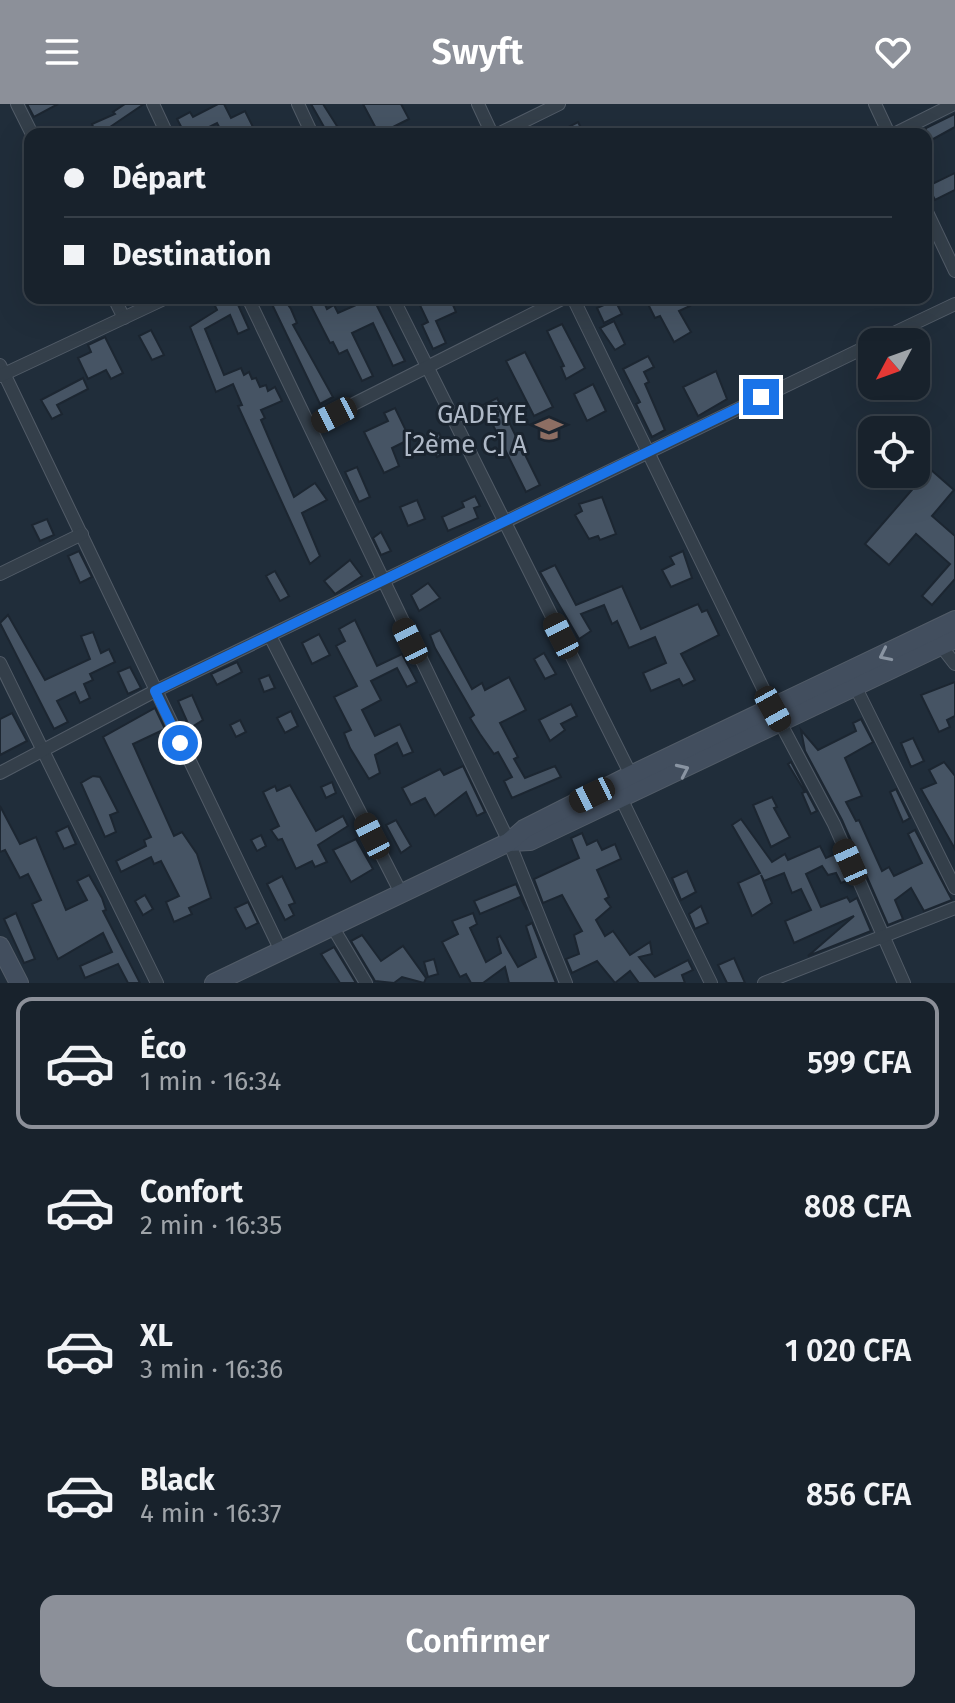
<!DOCTYPE html>
<html lang="fr">
<meta charset="utf-8">
<style>
:root{--surface:#18222c;--page:#252f38;--text:#f1f3f6;--muted:#9fa4a9;--line:#363f48;--accent:#8c9099}
body{margin:0;font-family:"Fira Sans",sans-serif;background:var(--page);color:var(--text);height:100vh;display:flex;flex-direction:column;font-size:30px;white-space:nowrap}
*{box-sizing:border-box;margin:0}
p{font-size:26px;color:var(--muted)}
.icon{flex:none;width:44px;height:44px;fill:none;stroke:currentColor;stroke-width:2;stroke-linecap:round;stroke-linejoin:round}
.map{position:relative;height:879px;overflow:hidden}
.panel{display:flex;flex-direction:column;background:var(--surface);flex:1}
.panel>*{flex:none}
.hud{position:absolute;left:24px;top:24px;width:908px;height:176px;border-radius:16px;box-shadow:0 8px 32px #0002,0 0 0 2px var(--line);display:grid;align-content:center;height:176px;padding:0 40px;background:var(--surface)}
.needle{width:52px;rotate:229deg}
.controls{position:absolute;left:858px;top:224px;display:grid;gap:16px}
.controls a{display:grid;place-items:center;width:72px;height:72px;border-radius:16px;background:var(--surface);box-shadow:0 8px 32px #0002,0 0 0 2px var(--line);font-size:40px}
.end{position:absolute;width:36px;height:36px;margin:-18px;border:10px solid #1a73e8;background:#fff;box-shadow:0 0 0 4px #fff}
.from{border-radius:50%}
.car{position:absolute;width:24px;height:48px;margin:-24px -12px;border-radius:10px;box-shadow:0 0 6px 2px #0007;background:linear-gradient(#222 24%,#8ab4d8 0 40%,#222 0 76%,#8ab4d8 0 86%,#222 0)}
.hud b{display:flex;align-items:center;gap:28px;height:76px;font-size:30px}
.hud b+b{border-top:2px solid var(--line)}
.hud i{width:20px;height:20px;background:var(--text)}
ul{padding:14px 0 0;list-style:none}
li{display:flex;align-items:center;gap:24px;height:132px;margin:0 16px 12px;padding:0 24px;border:4px solid transparent;border-radius:16px}
li div{flex:1}
li b{display:block;font-size:30px}
li em{font-style:normal;font-weight:600}
li.on{border-color:var(--accent)}
li>.icon{width:72px;height:72px;stroke-width:1.5}
.primary-button{display:flex;gap:16px;margin-top:auto;padding:16px 40px}
.primary-button a{flex:1;height:92px;border-radius:16px;background:var(--accent);color:#fff;font-size:32px;font-weight:600;line-height:92px;text-align:center}
header{display:flex;justify-content:space-between;align-items:center;height:104px;padding:0 40px;background:var(--accent);color:#fff;font-size:36px;font-weight:600}
.map>svg:first-child{display:block}
</style>
<header><svg class="icon" aria-label="menu" viewBox="0 0 24 24"><path d="M4 6h16M4 12h16M4 18h16"/></svg>Swyft<svg class="icon" aria-label="heart" viewBox="0 0 24 24"><path d="M12 20l-8-8c-3-5 5-10 8-4 3-6 11-1 8 4z"/></svg></header>
<div class="map">
<svg width="955" height="879" viewBox="0 0 955 879">
<rect width="100%" height="100%" fill="#202d3a"/>
<!-- building -->
<g fill="#465464" stroke="#1c2631" stroke-width="2">
<polygon points="27,0 58,0 34,13"/>
<polygon points="125,0 144,0 110,23 113,30 96,30 92,20 115,10 113,8"/>
<polygon points="218,0 224,0 231,14 245,7 254,25 244,30 223,30 217,19 195,30 185,30 177,15 190,8 193,13"/>
<polygon points="311,0 323,0 342,30 328,30"/>
<polygon points="363,0 401,0 409,15 393,23 397,30 379,30"/>
<polygon points="955,10 955,23 926,39 926,24"/>
<polygon points="578,18 584,30 555,30"/>
<polygon points="955,69 955,86 935,96 928,82"/>
<polygon points="211,194 235,194 249,225 238,230 230,211 205,225 224,271 241,264 244,271 249,268 252,275 256,274 260,283 266,281 268,287 275,283 282,297 261,306 265,314 261,316 294,393 315,379 327,396 302,409 320,452 310,460 238,302 242,301 233,280 216,288 190,223 217,206"/>
<polygon points="269,194 283,194 291,205 297,219 293,221 333,293 320,300"/>
<polygon points="307,194 322,194 327,205 334,201 338,209 363,198 361,194 373,194 405,257 393,262 373,219 352,229 373,272 362,277 347,246 339,250 333,238 330,239"/>
<polygon points="425,194 469,194 453,201 456,208 436,217 446,239 433,245 422,221 428,218 418,197"/>
<polygon points="645,194 663,194 665,198 687,194 690,202 679,207 691,228 674,238 660,212 655,214"/>
<polygon points="615,196 622,210 604,219 597,204"/>
<polygon points="614,217 625,240 615,246 600,224"/>
<polygon points="562,220 585,264 566,275 561,263 564,262 547,227"/>
<polygon points="151,226 164,251 152,256 139,232"/>
<polygon points="105,233 123,269 111,275 106,266 88,275 78,254 91,248 88,241"/>
<polygon points="525,248 553,303 534,312 506,257"/>
<polygon points="648,252 654,263 644,268 649,278 645,280 665,326 652,333 636,300 640,298 623,265"/>
<polygon points="716,267 727,295 698,312 683,283"/>
<polygon points="83,274 88,285 57,301 62,310 52,315 41,296"/>
<polygon points="593,280 606,307 587,317 574,290"/>
<polygon points="497,294 540,381 526,388 483,301"/>
<polygon points="395,304 410,335 392,344 399,362 384,369 364,328 388,317 384,309"/>
<polygon points="439,329 448,347 437,353 428,334"/>
<polygon points="357,363 370,393 359,398 345,368"/>
<polygon points="930,365 954,386 932,412 955,432 955,475 932,501 922,492 950,460 916,430 889,461 865,440"/>
<polygon points="475,392 480,402 474,404 478,414 448,427 442,413 464,403 462,398"/>
<polygon points="602,393 616,430 600,436 598,432 589,435 575,411 582,407 579,400"/>
<polygon points="417,396 425,415 408,422 400,403"/>
<polygon points="47,415 54,431 40,437 32,421"/>
<polygon points="381,428 391,447 381,451 373,434"/>
<polygon points="79,447 92,473 80,479 68,452"/>
<polygon points="683,447 692,474 671,483 662,466 674,460 670,453"/>
<polygon points="350,456 362,472 335,490 324,477"/>
<polygon points="555,461 576,501 622,482 641,525 698,500 702,508 707,506 719,531 681,550 695,576 683,582 679,575 651,587 643,569 666,559 655,533 629,544 617,517 612,520 604,501 581,510 591,527 579,535 540,468"/>
<polygon points="275,467 289,492 280,497 266,472"/>
<polygon points="428,479 440,494 419,507 411,491"/>
<polygon points="8,511 45,576 90,555 81,532 93,528 101,549 109,545 115,558 90,570 93,576 84,580 90,594 80,599 75,588 57,597 68,618 54,625 0,519"/>
<polygon points="355,516 377,562 402,550 417,578 407,583 397,564 371,577 381,596 362,606 375,632 400,620 413,648 403,652 397,639 375,651 380,669 369,675 350,644 344,629 351,626 334,593 357,582 336,542 345,537 339,525"/>
<polygon points="440,526 472,585 482,579 485,586 509,573 526,606 500,619 518,653 514,655 525,674 555,662 561,673 512,694 504,677 512,673 498,648 494,650 480,630 470,614 474,611 435,544 430,531"/>
<polygon points="319,530 330,551 312,560 302,539"/>
<polygon points="544,549 556,570 545,575 534,555"/>
<polygon points="237,558 242,568 217,581 211,570"/>
<polygon points="130,563 141,584 128,590 118,568"/>
<polygon points="269,571 275,584 264,588 259,575"/>
<polygon points="955,578 955,612 947,616 950,623 939,628 921,591"/>
<polygon points="192,591 203,616 190,624 178,597"/>
<polygon points="571,600 577,612 561,620 565,626 550,637 539,616"/>
<polygon points="155,604 165,625 133,640 174,732 182,728 197,750 211,794 189,804 192,810 174,818 166,798 179,792 161,757 154,760 151,753 121,768 116,757 146,742 144,736 151,733 103,633"/>
<polygon points="291,607 298,622 285,629 277,614"/>
<polygon points="12,609 27,637 0,651 0,615"/>
<polygon points="861,615 873,638 845,654 862,692 846,698 856,717 859,716 882,767 889,763 894,772 922,759 908,730 915,726 952,796 924,807 911,784 895,796 903,815 888,821 842,716 805,647 801,626 818,646 856,627 853,619"/>
<polygon points="240,616 246,628 236,633 230,621"/>
<polygon points="913,634 924,657 911,663 901,639"/>
<polygon points="791,658 817,707 811,710 802,689 805,688 788,660"/>
<polygon points="944,658 955,672 955,745 921,685 936,679 929,666"/>
<polygon points="463,662 485,708 477,712 466,688 435,712 425,694 411,701 402,684 440,665 444,671"/>
<polygon points="93,672 100,673 118,708 110,711 116,728 105,733 81,679"/>
<polygon points="332,678 336,689 326,694 321,683"/>
<polygon points="290,681 316,727 343,712 348,722 318,741 327,758 315,763 312,757 296,765 282,735 278,736 271,726 279,722 263,688 275,682 277,687"/>
<polygon points="896,685 910,714 903,718 890,688"/>
<polygon points="772,693 777,703 774,704 790,733 771,743 753,701"/>
<polygon points="0,702 20,740 36,733 66,806 87,796 77,777 89,771 102,794 106,806 103,807 140,879 128,879 118,860 85,874 80,862 112,848 103,829 58,855 32,800 41,796 28,770 20,774 5,746 0,748"/>
<polygon points="741,715 772,758 785,750 788,756 820,742 826,754 837,749 849,776 841,779 836,769 828,771 822,762 806,770 821,803 847,793 850,798 857,794 871,827 808,852 854,812 794,839 785,817 811,806 801,785 792,789 784,769 764,777 761,771 772,799 752,812 738,779 760,769 732,721"/>
<polygon points="396,716 411,742 401,749 386,721"/>
<polygon points="68,722 76,740 64,745 56,728"/>
<polygon points="582,729 587,741 597,736 602,746 615,740 621,755 597,766 609,793 605,795 611,803 596,816 605,832 613,827 630,851 650,838 652,850 639,853 655,873 688,856 693,866 682,871 685,879 639,879 630,867 615,879 597,857 572,869 566,855 579,850 574,831 582,827 562,791 543,799 534,775 579,754 571,734"/>
<polygon points="261,731 266,742 257,747 251,736"/>
<polygon points="356,735 373,765 351,778 333,746"/>
<polygon points="687,767 696,788 681,796 672,774"/>
<polygon points="282,772 295,799 289,801 294,811 285,816 267,780"/>
<polygon points="516,780 527,806 520,793 480,810 474,797"/>
<polygon points="145,791 153,805 143,811 135,797"/>
<polygon points="248,798 258,819 246,825 235,804"/>
<polygon points="701,802 708,819 695,825 689,810"/>
<polygon points="16,809 35,855 24,859 4,815"/>
<polygon points="473,809 477,820 470,824 486,858 501,849 497,834 500,832 518,863 536,853 526,822 532,819 556,879 509,879 505,863 483,879 471,879 466,870 460,873 442,838 458,830 452,817"/>
<polygon points="362,831 381,857 403,842 426,874 424,879 402,873 394,879 375,877 351,837"/>
<polygon points="334,843 356,879 340,879 321,850"/>
<polygon points="734,854 745,879 727,879 718,861"/>
<polygon points="434,855 438,870 428,873 424,858"/>
</g>
<g fill="none" stroke-linecap="round" stroke-linejoin="round">
<!-- street casing -->
<g stroke="#525c68" stroke-width="14">
<g id="street">
<polyline points="17,0 32,30"/>
<polyline points="153,0 167,30"/>
<polyline points="298,0 312,30"/>
<polyline points="478,0 492,30"/>
<polyline points="875,0 889,30"/>
<polyline points="498,30 559,0"/>
<polyline points="894,30 954,0"/>
<polyline points="926,106 955,167"/>
<polyline points="114,194 124,214"/>
<polyline points="248,194 509,738 566,879"/>
<polyline points="393,194 634,677"/>
<polyline points="573,194 773,605 834,720 904,879"/>
<polyline points="875,238 955,200"/>
<polyline points="0,261 281,847"/>
<polyline points="0,272 166,194"/>
<polyline points="310,322 564,194"/>
<polyline points="0,470 82,430"/>
<polyline points="270,532 401,789"/>
<polyline points="941,542 955,560"/>
<polyline points="0,559 157,879"/>
<polyline points="856,584 955,784"/>
<polyline points="0,669 155,587 872,240"/>
<polyline points="618,688 711,879"/>
<polyline points="332,822 366,879"/>
<polyline points="764,879 955,804"/>
</g>
</g>
<!-- secondary casing -->
<g stroke="#525c68" stroke-width="20">
<g id="secondary">
<polyline points="509,738 530,737 955,535"/>
<polyline points="0,842 19,879"/>
<polyline points="214,879 509,738 524,725 631,671 955,516"/>
</g>
</g>
<!-- street -->
<use href="#street" stroke="#343f4a" stroke-width="12"/>
<!-- secondary -->
<use href="#secondary" stroke="#424e5e" stroke-width="18"/>
</g>
<!-- one-way arrows -->
<defs><path id="oneway-chevron" d="M-2-3.5L2.5 0L-2 3.5" fill="none" stroke-width="1.6" stroke-linecap="round" stroke-linejoin="round" transform="scale(2)"/></defs>
<g stroke="#8994a2">
<use href="#oneway-chevron" transform="translate(885 551) rotate(154)"/>
<use href="#oneway-chevron" transform="translate(683 666) rotate(-25)"/>
</g>
<g fill="none" stroke-linecap="round" stroke-linejoin="round">
<!-- route -->
<polyline stroke="#1a73e8" stroke-width="10" points="180,639 155,587 761,293"/>
</g>
<!-- icons -->
<defs>
<g id="school-bare" transform="scale(2.16)"><path d="M0-5L7-2L0 1L-7-2ZM-4 1L0 2.5L4 1V4Q0 6-4 4Z" fill="#8d6e63" stroke="#1a242f" stroke-width="2.5" paint-order="stroke"/></g>
</defs>
<g fill-rule="evenodd">
<use href="#school-bare" x="549" y="325"/>
</g>
<g text-anchor="middle" stroke-width="6" stroke-linejoin="round" paint-order="stroke">
<!-- poi labels -->
<g font-size="26" fill="#afb9c7" stroke="#1a242f" text-anchor="end">
<text x="527" y="319">GADEYE<tspan x="527" dy="30">[2ème C] A</tspan></text>
</g>
</g>
</svg>
<div class="controls">
<a><svg class="needle" viewBox="-14 -14 28 28"><path d="M0-13l5 13h-10z" fill="#e53935"/><path d="M0 13l5-13h-10z" fill="#9fa4a9"/></svg></a>
<a><svg class="icon" aria-label="locate" viewBox="0 0 24 24"><circle cx="12" cy="12" r="6"/><path d="M12 2v4M12 18v4M2 12h4M18 12h4"/></svg></a>
</div>
<i class="end from" style="left:180px;top:639px"></i>
<i class="end" style="left:761px;top:293px"></i>
<i class="car" style="left:334px;top:311px;rotate:243deg"></i>
<i class="car" style="left:561px;top:532px;rotate:333deg"></i>
<i class="car" style="left:410px;top:537px;rotate:334deg"></i>
<i class="car" style="left:773px;top:605px;rotate:151deg"></i>
<i class="car" style="left:592px;top:691px;rotate:244deg"></i>
<i class="car" style="left:372px;top:732px;rotate:333deg"></i>
<i class="car" style="left:850px;top:758px;rotate:336deg"></i>
<div class="hud">
<b><i class="from"></i>Départ</b>
<b><i></i>Destination</b>
</div>
</div>
<section class="panel">
<ul>
<li class="on"><svg class="icon" aria-label="car" viewBox="0 0 24 24"><path d="M5 17H2v-5l4-1 3-4h7l3 4 3 1v5h-3M9 17h6M6 11h13"/><circle cx="7" cy="17" r="2"/><circle cx="17" cy="17" r="2"/></svg><div><b>Éco</b><p>1 min · 16:34</p></div><em>599 CFA</em></li>
<li><svg class="icon" aria-label="car" viewBox="0 0 24 24"><path d="M5 17H2v-5l4-1 3-4h7l3 4 3 1v5h-3M9 17h6M6 11h13"/><circle cx="7" cy="17" r="2"/><circle cx="17" cy="17" r="2"/></svg><div><b>Confort</b><p>2 min · 16:35</p></div><em>808 CFA</em></li>
<li><svg class="icon" aria-label="car" viewBox="0 0 24 24"><path d="M5 17H2v-5l4-1 3-4h7l3 4 3 1v5h-3M9 17h6M6 11h13"/><circle cx="7" cy="17" r="2"/><circle cx="17" cy="17" r="2"/></svg><div><b>XL</b><p>3 min · 16:36</p></div><em>1 020 CFA</em></li>
<li><svg class="icon" aria-label="car" viewBox="0 0 24 24"><path d="M5 17H2v-5l4-1 3-4h7l3 4 3 1v5h-3M9 17h6M6 11h13"/><circle cx="7" cy="17" r="2"/><circle cx="17" cy="17" r="2"/></svg><div><b>Black</b><p>4 min · 16:37</p></div><em>856 CFA</em></li>
</ul>
<div class="primary-button"><a>Confirmer</a></div>
</section>
